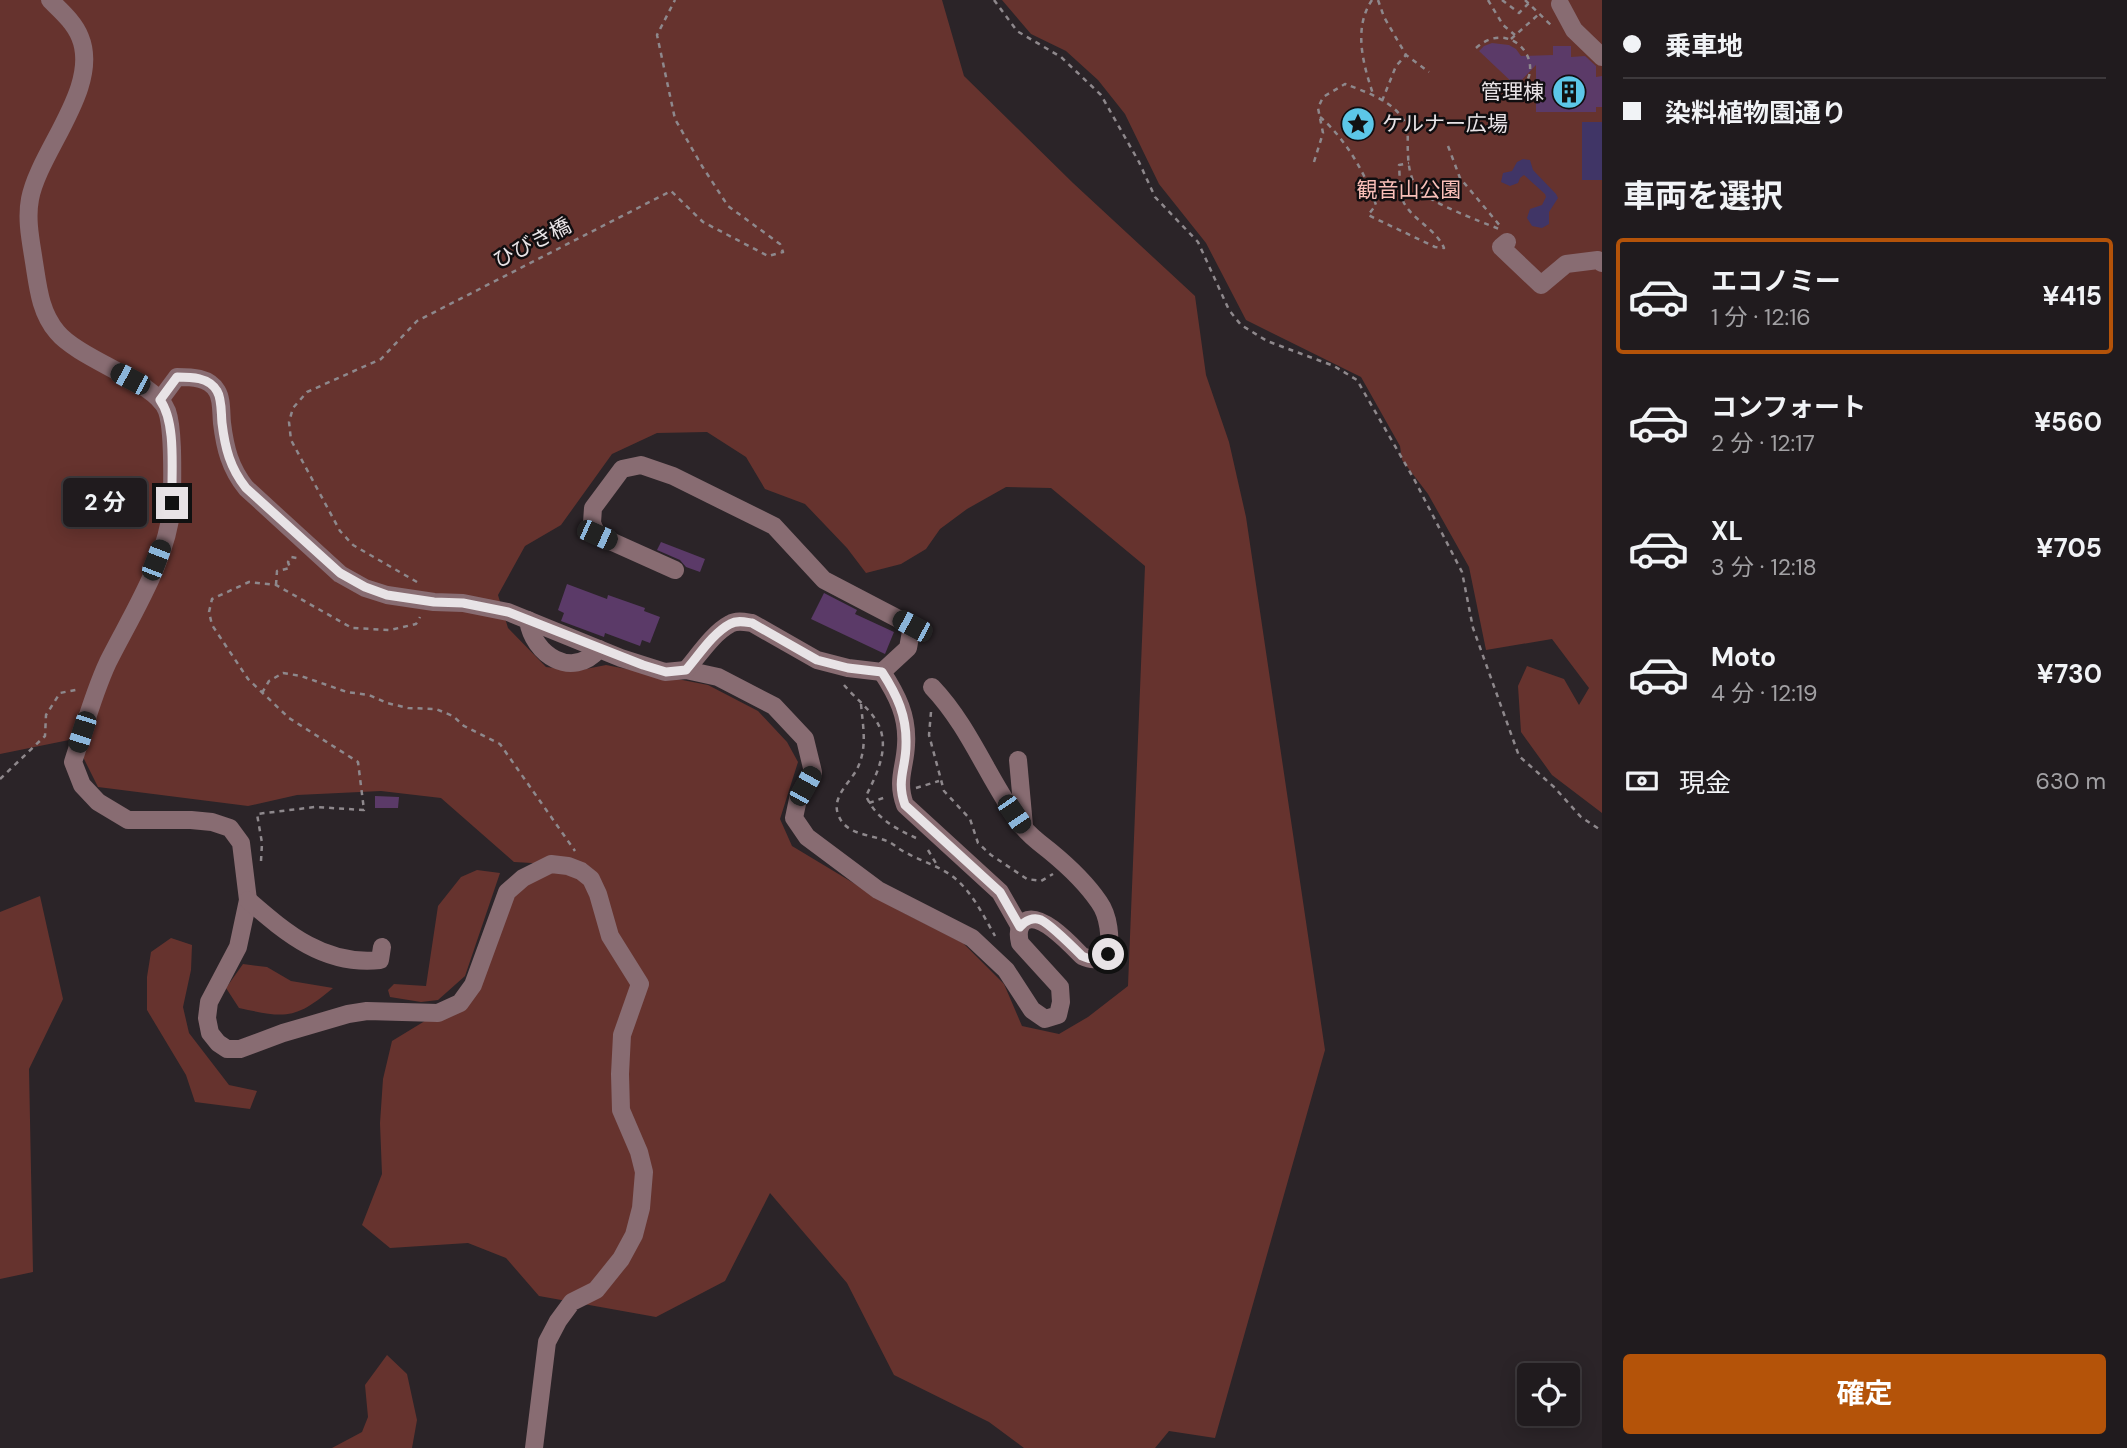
<!DOCTYPE html>
<html lang="ja">
<meta charset="utf-8">
<style>
:root{--surface:#201b1e;--page:#2d282b;--text:#f1f3f6;--muted:#a2a1a4;--line:#3d393c;--accent:#b45309}
body{margin:0;font-family:"DM Sans","Noto Sans JP",sans-serif;background:var(--page);color:var(--text);height:100vh;display:flex;flex-direction:column;font-size:26px;white-space:nowrap}
*{box-sizing:border-box;margin:0}
p{font-size:23px;color:var(--muted)}
.icon{flex:none;width:38px;height:38px;fill:none;stroke:currentColor;stroke-width:2;stroke-linecap:round;stroke-linejoin:round}
.map{position:relative;flex:1;overflow:hidden}
.drawer{display:flex;flex-direction:column;background:var(--surface);width:525px}
.drawer>*{flex:none}
.hud{display:grid;align-content:center;height:154px;padding:0 21px;background:var(--surface)}
.tools{position:absolute;left:1517px;top:1363px;display:grid;gap:14px}
.tools a{display:grid;place-items:center;width:63px;height:63px;border-radius:7px;background:var(--surface);box-shadow:0 4px 18px #0003,0 0 0 2px var(--line);font-size:35px}
.end{position:absolute;width:32px;height:32px;margin:-16px;border:9px solid #e8e3e6;background:#111;box-shadow:0 0 0 4px #111}
.from{border-radius:50%}
.bubble{position:absolute;height:49px;border-radius:7px;background:var(--surface);box-shadow:0 4px 18px #0003,0 0 0 2px var(--line);font-size:23px;font-weight:700;line-height:49px;text-align:center}
.car{position:absolute;width:21px;height:42px;margin:-21px -10px;border-radius:9px;box-shadow:0 0 5px 2px #0007;background:linear-gradient(#222 24%,#8ab4d8 0 40%,#222 0 76%,#8ab4d8 0 86%,#222 0)}
.hud b{display:flex;align-items:center;gap:24px;height:66px;font-size:26px}
.hud b+b{border-top:2px solid var(--line)}
.hud i{width:18px;height:18px;background:var(--text)}
ul{padding:0;list-style:none}
li{display:flex;align-items:center;gap:21px;height:116px;margin:0 14px 10px;padding:0 7px;border:4px solid transparent;border-radius:7px}
li div{flex:1}
li b{display:block;font-size:26px}
li em{font-style:normal;font-weight:700}
li.current{border-color:var(--accent)}
li>.icon{width:63px;height:63px;stroke-width:1.5}
h2{padding:0 21px;font-size:32px;line-height:84px}
.pay{display:flex;align-items:center;gap:18px;height:77px;padding:0 21px;font-size:26px}
.pay p{margin-inline-start:auto}
.primary-button{display:flex;gap:14px;margin-top:auto;padding:14px 21px}
.primary-button a{flex:1;height:80px;border-radius:7px;background:var(--accent);color:#fff;font-size:28px;font-weight:700;line-height:80px;text-align:center}
main{display:flex;flex:1;min-height:0}
.map>svg:first-child{display:block}
</style>
<main>
<div class="map">
<svg width="1602" height="1448" viewBox="0 0 1602 1448">
<rect width="100%" height="100%" fill="#2b2428"/>
<!-- green -->
<g fill="#66332e" fill-rule="evenodd">
<path d="M 0,0 L 942,0 L 964,76 L 1073,183 L 1195,296 L 1206,375 L 1229,442 L 1246,517 L 1325,1050 L 1215,1438 L 1169,1431 L 1155,1448 L 1024,1448 L 989,1422 L 894,1375 L 847,1283 L 770,1193 L 725,1281 L 656,1317 L 539,1296 L 506,1258 L 468,1243 L 390,1248 L 362,1225 L 382,1174 L 380,1123 L 383,1079 L 392,1041 L 438,1013 L 460,1003 L 507,892 L 549,864 L 514,862 L 441,798 L 381,791 L 297,795 L 248,806 L 98,787 L 74,739 L 0,754 ZM 707,432 L 746,457 L 765,489 L 805,504 L 847,548 L 866,573 L 901,564 L 926,549 L 940,529 L 967,509 L 1006,487 L 1051,488 L 1145,566 L 1128,986 L 1088,1017 L 1059,1034 L 1022,1026 L 1004,984 L 963,943 L 900,911 L 792,846 L 780,819 L 798,762 L 787,742 L 758,711 L 708,685 L 606,665 L 576,671 L 546,667 L 508,628 L 498,595 L 525,546 L 561,525 L 612,454 L 657,433 Z"/>
<polygon points="1002,0 1602,0 1602,813 1552,775 1521,732 1518,686 1527,666 1564,679 1579,705 1589,688 1552,639 1486,650 1469,567 1428,494 1402,460 1400,446 1361,377 1246,320 1206,243 1159,184 1125,114 1098,80 1066,51 1031,34"/>
<polygon points="477,870 500,873 465,976 438,1000 421,1002 390,997 388,990 394,984 426,986 438,906 461,877"/>
<polygon points="40,896 63,999 29,1069 33,1272 0,1279 0,912"/>
<polygon points="171,938 192,945 191,970 183,1007 189,1033 229,1085 257,1091 250,1109 195,1102 186,1075 147,1010 147,977 151,952"/>
<path d="M 243,964 L 267,967 L 291,981 L 333,988 C 295,1020 286,1018 239,1008 L 226,988 Z"/>
<polygon points="387,1355 407,1374 417,1420 412,1448 332,1448 362,1432 368,1417 365,1385"/>
</g>
<!-- water -->
<g fill="#403566">
<rect x="1582" y="122" width="20" height="58"/>
<polygon points="1523,159 1530,160 1533,170 1556,194 1558,198 1549,212 1549,224 1542,228 1532,226 1527,218 1530,209 1542,205 1546,197 1545,194 1524,175 1520,178 1518,183 1510,186 1501,182 1503,173 1512,171 1517,162"/>
</g>
<!-- building -->
<g fill="#5b3a68">
<polygon points="1492,43 1509,45 1516,49 1521,56 1553,55 1553,46 1571,46 1571,57 1585,56 1596,66 1596,77 1602,76 1602,107 1596,107 1596,112 1536,112 1536,65 1516,86 1479,51 1484,46"/>
<polygon points="661,542 705,559 700,572 686,567 680,560 657,550"/>
<polygon points="567,584 607,599 608,595 645,608 644,611 660,617 650,643 642,640 640,646 605,633 604,637 561,621 564,613 558,610"/>
<polygon points="824,593 857,610 855,614 894,632 885,654 811,619"/>
<polygon points="375,796 399,797 398,808 375,808"/>
</g>
<g fill="none" stroke-linecap="round" stroke-linejoin="round">
<!-- path -->
<g stroke="#8e888c" stroke-width="2.5" stroke-dasharray="5 5" stroke-linecap="butt">
<polyline points="994,0 1017,31 1061,57 1101,95 1139,162 1155,197 1198,242 1229,310 1241,325 1267,341 1334,366 1357,380 1414,479 1462,572 1473,628 1519,756 1554,787 1581,817 1602,831"/>
<path d="M 1372,0 C 1353,28 1363,64 1373,94"/>
<polyline points="1378,0 1384,17 1406,55 1429,72"/>
<polyline points="1488,0 1503,25 1515,35"/>
<polyline points="1502,0 1519,13 1529,3"/>
<polyline points="1525,0 1553,27"/>
<polyline points="1511,39 1539,14"/>
<path d="M 1476,48 C 1510,17 1549,63 1520,90"/>
<polyline points="1382,101 1396,66 1406,55"/>
<path d="M 1320,117 C 1345,138 1366,174 1376,205 L 1368,215 L 1435,247 L 1444,248 C 1436,229 1414,221 1404,203 C 1399,193 1400,176 1399,165 L 1409,163"/>
<polyline points="1448,146 1460,178 1501,227"/>
<path d="M 1314,162 L 1323,133 L 1318,108 L 1323,97 L 1345,84 C 1366,92 1397,102 1406,125 C 1409,133 1407,144 1408,152 C 1408,164 1410,178 1417,188 C 1429,203 1480,221 1499,229"/>
<polyline points="417,582 353,545 340,531 291,440 289,422 293,408 307,392 381,359 417,321 671,191 703,222 768,256 783,252 780,244 728,206 702,166 675,119 657,35 675,0"/>
<polyline points="276,585 277,571 290,568 288,562 291,557 297,558"/>
<path d="M 844,685 C 854,697 869,708 877,722 C 891,746 877,774 866,796 C 876,818 894,828 916,838"/>
<polyline points="262,693 269,681 283,673 301,676 347,692 369,695 387,703 408,708 436,709 453,716 464,726 500,744 575,851"/>
<path d="M 861,704 C 863,728 868,749 856,771 C 848,784 832,798 838,814 C 845,835 869,834 887,841 C 893,843 898,849 905,852 C 920,861 937,865 952,876 C 972,891 983,915 995,936"/>
<polyline points="931,712 929,735 944,791 970,819 978,843 991,855 1027,879 1041,881 1053,874"/>
<polyline points="0,779 45,736 46,715 60,693 80,689"/>
<polyline points="916,788 939,781"/>
<polyline points="869,803 886,797"/>
<polyline points="928,850 937,865"/>
<polyline points="261,861 262,843 257,814 315,807 364,810 358,762 289,718 248,679 212,625 209,612 212,599 249,582 276,585 352,628 390,630 416,624 420,617"/>
</g>
<!-- minor -->
<g stroke="#886c72" stroke-width="18">
<path d="M 50,0 C 61,11 74,22 80,37 C 101,87 39,151 30,199 C 26,220 31,242 34,262 C 38,287 40,312 57,332 C 80,360 157,382 167,411 C 174,431 172,479 172,501 C 170,556 132,614 108,662 C 93,694 84,729 73,762 L 82,785 L 98,802 L 128,820 L 191,820 L 212,822 L 230,828 L 241,843 L 248,900 L 238,947 L 209,1002 L 207,1018 L 210,1033 L 218,1043 L 227,1049 L 240,1049 L 283,1033 L 348,1014 L 367,1011 L 438,1013 L 460,1003 L 473,985 L 507,892 L 523,878 L 551,864 L 568,866 L 581,871 L 591,879 L 598,894 L 610,936 L 640,984 L 622,1035 L 620,1074 L 621,1110 L 639,1152 L 644,1172 L 641,1208 L 634,1235 L 621,1259 L 596,1290 L 572,1302 L 558,1321 L 547,1342 L 534,1448"/>
<polyline points="1560,4 1574,30 1602,57"/>
<polyline points="1507,242 1501,247 1541,285 1566,264 1598,260 1602,263"/>
<path d="M 160,400 L 177,377 C 191,377 209,377 217,391 C 222,399 221,413 222,423 C 225,448 230,468 246,488 L 340,574 L 365,588 L 387,595 L 434,602 L 463,603 L 508,612 L 621,658 L 665,672 L 686,670 L 718,677 L 774,706 L 805,739 L 813,772 L 798,799 L 794,818 L 807,837 L 878,890 L 972,938 L 1006,970 L 1032,1010 L 1045,1019 L 1058,1015 L 1061,1002 L 1060,987 L 1020,943 C 1018,935 1018,926 1025,921 C 1041,912 1071,945 1082,956 C 1093,961 1098,960 1108,954 C 1111,938 1109,916 1099,902 C 1086,883 1068,866 1051,852 C 1041,844 1030,836 1023,827 C 989,782 971,728 932,687"/>
<path d="M 675,570 L 597,535 L 592,523 L 593,508 L 622,469 L 641,465 L 673,476 L 774,526 L 824,580 L 912,626 L 908,648 L 882,672 L 848,668 L 817,660 L 752,623 C 745,622 737,620 730,624 C 713,633 699,655 686,670"/>
<path d="M 528,620 C 533,655 572,680 599,649"/>
<path d="M 882,672 C 897,695 908,716 906,745 C 905,768 896,780 905,805 L 1000,892 L 1020,927"/>
<polyline points="1018,760 1024,826"/>
<path d="M 248,900 C 287,934 325,966 380,960 L 382,947"/>
</g>
</g>
<g fill="none" stroke-linecap="round" stroke-linejoin="round">
<!-- route -->
<path stroke="#e8e3e6" stroke-width="9" d="M 172,503 C 171,474 177,423 160,400 L 177,377 C 191,377 209,377 217,391 C 222,399 221,413 222,423 C 225,448 230,468 246,488 L 340,573 L 365,587 L 387,595 L 434,602 L 463,603 L 508,612 L 643,665 L 666,672 L 686,670 C 699,655 713,633 730,624 C 737,620 745,622 752,623 L 817,660 L 848,668 L 882,672 C 897,695 907,716 906,745 C 906,768 896,780 905,805 L 1000,892 L 1020,927 C 1025,920 1034,917 1041,920 C 1051,925 1073,947 1082,956 C 1093,961 1098,960 1108,954"/>
</g>
<!-- icons -->
<defs>
<g id="building-disc" transform="scale(1.75)"><circle r="9.5" fill="#5cc7e8" stroke="#110e10"/><path d="M-4-6H4V6H1V3H-1V6H-4ZM-2.5-4.3h1.7v1.8h-1.7ZM.8-4.3h1.7v1.8H.8ZM-2.5-1h1.7V.8h-1.7ZM.8-1h1.7V.8H.8Z" fill="#111"/></g>
<g id="sight-disc" transform="scale(1.75)"><circle r="9.5" fill="#5cc7e8" stroke="#110e10"/><path d="M0-6L1.8-2.2L6-1.7L2.9 1.2L3.7 5.4L0 3.3L-3.7 5.4L-2.9 1.2L-6-1.7L-1.8-2.2Z" fill="#111"/></g>
</defs>
<g fill-rule="evenodd">
<use href="#building-disc" x="1569" y="92"/>
<use href="#sight-disc" x="1358" y="124"/>
</g>
<g text-anchor="middle" stroke-width="5" stroke-linejoin="round" paint-order="stroke">
<!-- poi labels -->
<g font-size="21" fill="#e8e3e6" stroke="#110e10" text-anchor="end">
<text x="1544" y="99">管理棟</text>
<text x="1382" y="131" text-anchor="start">ケルナー広場</text>
</g>
<!-- park labels -->
<g font-size="21" fill="#f9bfb8" stroke="#110e10">
<text x="1409" y="197">観音山公園</text>
</g>
<!-- street labels -->
<g font-size="21" fill="#e8e3e6" stroke="#110e10">
<text transform="translate(532 243) rotate(-27)" y="7">ひびき橋</text>
</g>
</g>
</svg>
<div class="tools">
<a><svg class="icon" aria-label="locate" viewBox="0 0 24 24"><circle cx="12" cy="12" r="6"/><path d="M12 2v4M12 18v4M2 12h4M18 12h4"/></svg></a>
</div>
<i class="end from" style="left:1108px;top:954px"></i>
<i class="end" style="left:172px;top:503px"></i>
<div class="bubble" style="left:63px;top:478px;width:84px">2 分</div>
<i class="car" style="left:130px;top:379px;rotate:298deg"></i>
<i class="car" style="left:597px;top:535px;rotate:114deg"></i>
<i class="car" style="left:156px;top:560px;rotate:21deg"></i>
<i class="car" style="left:912px;top:626px;rotate:298deg"></i>
<i class="car" style="left:82px;top:732px;rotate:198deg"></i>
<i class="car" style="left:805px;top:786px;rotate:29deg"></i>
<i class="car" style="left:1014px;top:814px;rotate:146deg"></i>
</div>
<section class="drawer">
<div class="hud">
<b><i class="from"></i>乗車地</b>
<b><i></i>染料植物園通り</b>
</div>
<h2>車両を選択</h2>
<ul>
<li class="current"><svg class="icon" aria-label="car" viewBox="0 0 24 24"><path d="M5 17H2v-5l4-1 3-4h7l3 4 3 1v5h-3M9 17h6M6 11h13"/><circle cx="7" cy="17" r="2"/><circle cx="17" cy="17" r="2"/></svg><div><b>エコノミー</b><p>1 分 · 12:16</p></div><em>¥415</em></li>
<li><svg class="icon" aria-label="car" viewBox="0 0 24 24"><path d="M5 17H2v-5l4-1 3-4h7l3 4 3 1v5h-3M9 17h6M6 11h13"/><circle cx="7" cy="17" r="2"/><circle cx="17" cy="17" r="2"/></svg><div><b>コンフォート</b><p>2 分 · 12:17</p></div><em>¥560</em></li>
<li><svg class="icon" aria-label="car" viewBox="0 0 24 24"><path d="M5 17H2v-5l4-1 3-4h7l3 4 3 1v5h-3M9 17h6M6 11h13"/><circle cx="7" cy="17" r="2"/><circle cx="17" cy="17" r="2"/></svg><div><b>XL</b><p>3 分 · 12:18</p></div><em>¥705</em></li>
<li><svg class="icon" aria-label="car" viewBox="0 0 24 24"><path d="M5 17H2v-5l4-1 3-4h7l3 4 3 1v5h-3M9 17h6M6 11h13"/><circle cx="7" cy="17" r="2"/><circle cx="17" cy="17" r="2"/></svg><div><b>Moto</b><p>4 分 · 12:19</p></div><em>¥730</em></li>
</ul>
<div class="pay"><svg class="icon" aria-label="cash" viewBox="0 0 24 24"><path d="M3 7h18v10H3z"/><circle cx="12" cy="12" r="2"/></svg>現金<p>630 m</p></div>
<div class="primary-button"><a>確定</a></div>
</section>
</main>
